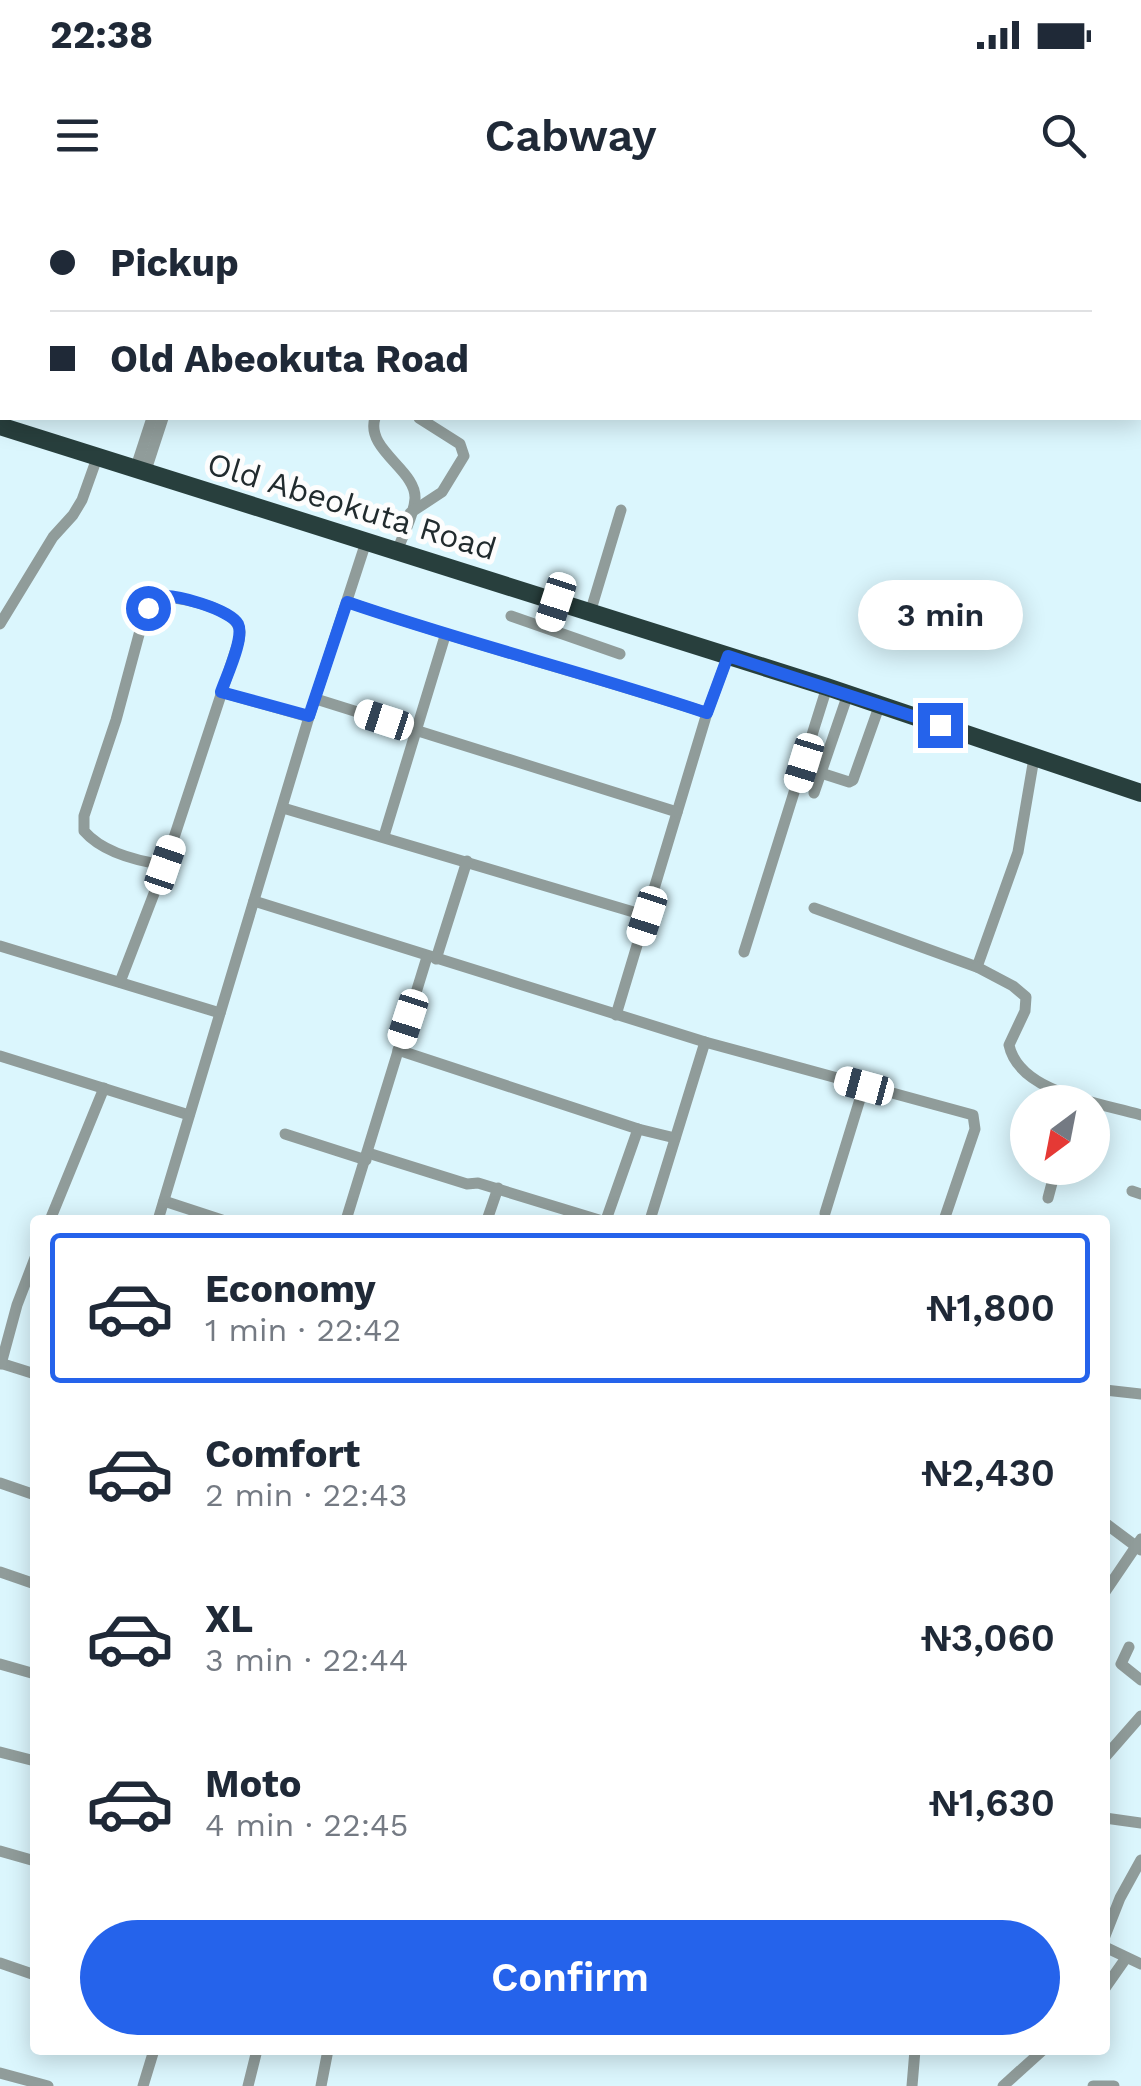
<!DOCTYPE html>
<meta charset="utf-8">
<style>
:root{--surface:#fff;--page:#f6f6f7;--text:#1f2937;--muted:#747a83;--line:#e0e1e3;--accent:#2563eb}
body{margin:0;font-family:"Work Sans",sans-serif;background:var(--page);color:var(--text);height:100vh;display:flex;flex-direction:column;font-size:38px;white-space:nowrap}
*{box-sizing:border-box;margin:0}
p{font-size:32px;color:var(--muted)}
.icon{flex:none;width:55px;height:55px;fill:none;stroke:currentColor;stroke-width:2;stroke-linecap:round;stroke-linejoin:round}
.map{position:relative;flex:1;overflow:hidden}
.sheet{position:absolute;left:30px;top:1015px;width:1080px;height:840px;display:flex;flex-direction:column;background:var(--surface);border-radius:10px;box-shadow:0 5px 25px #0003}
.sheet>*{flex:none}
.banner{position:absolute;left:0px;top:0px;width:1142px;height:220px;box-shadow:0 5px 25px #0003;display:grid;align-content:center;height:220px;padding:0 50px;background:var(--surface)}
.needle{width:65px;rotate:212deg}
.buttons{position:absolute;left:1010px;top:885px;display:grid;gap:20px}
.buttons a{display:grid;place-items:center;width:100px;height:100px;border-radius:50%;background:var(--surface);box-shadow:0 5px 25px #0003;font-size:50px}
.end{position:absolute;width:45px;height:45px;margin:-22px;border:12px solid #2563eb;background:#fff;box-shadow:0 0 0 5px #fff}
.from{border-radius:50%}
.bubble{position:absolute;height:70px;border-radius:35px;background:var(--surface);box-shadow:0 5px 25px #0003;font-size:32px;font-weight:600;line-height:70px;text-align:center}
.car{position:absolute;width:30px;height:60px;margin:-30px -15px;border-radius:12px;box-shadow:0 0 8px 2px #0007;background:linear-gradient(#fff 24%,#345 0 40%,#fff 0 76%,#345 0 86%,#fff 0)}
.banner b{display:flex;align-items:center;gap:35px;height:95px;font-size:38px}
.banner b+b{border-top:2px solid var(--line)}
.banner i{width:25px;height:25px;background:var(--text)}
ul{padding:18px 0 0;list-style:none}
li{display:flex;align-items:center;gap:30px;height:150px;margin:0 20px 15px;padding:0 30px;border:5px solid transparent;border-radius:10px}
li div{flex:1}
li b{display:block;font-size:38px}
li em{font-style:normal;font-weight:600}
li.current{border-color:var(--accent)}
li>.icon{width:90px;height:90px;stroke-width:1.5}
.cta{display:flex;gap:20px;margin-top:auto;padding:20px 50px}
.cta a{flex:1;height:115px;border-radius:60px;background:var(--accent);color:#fff;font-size:40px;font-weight:600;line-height:115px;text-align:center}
.status{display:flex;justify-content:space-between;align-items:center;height:70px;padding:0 50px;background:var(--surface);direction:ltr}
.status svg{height:28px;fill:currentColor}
header{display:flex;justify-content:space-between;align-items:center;height:130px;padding:0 50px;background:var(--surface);font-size:45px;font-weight:600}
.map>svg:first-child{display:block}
</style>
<div class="status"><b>22:38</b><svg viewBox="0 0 49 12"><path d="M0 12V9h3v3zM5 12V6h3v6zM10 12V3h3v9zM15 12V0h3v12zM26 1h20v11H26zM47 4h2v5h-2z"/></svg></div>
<header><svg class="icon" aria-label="menu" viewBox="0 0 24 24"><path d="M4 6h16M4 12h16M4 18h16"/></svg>Cabway<svg class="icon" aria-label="search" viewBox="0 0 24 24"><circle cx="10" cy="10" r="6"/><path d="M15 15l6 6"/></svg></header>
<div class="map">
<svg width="1141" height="1886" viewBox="0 0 1141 1886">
<rect width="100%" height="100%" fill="#dbf6fd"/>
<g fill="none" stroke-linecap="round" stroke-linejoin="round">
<!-- minor -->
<g stroke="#909c9a" stroke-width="11">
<polyline points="267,0 274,2"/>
<polyline points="833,0 836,2"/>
<polyline points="1080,0 1084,2"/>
<polyline points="221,2 222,0"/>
<polyline points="232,2 232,0"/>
<polyline points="323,2 324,0"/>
<polyline points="407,2 408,0"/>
<polyline points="970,2 970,0"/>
<polyline points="1140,45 1141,45"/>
<path d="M 375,218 C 365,250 417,270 415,299 C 414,316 402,336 397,352"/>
<polyline points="135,270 152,218"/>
<polyline points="145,273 163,218"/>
<polyline points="410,313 442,292 464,256 460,244 419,218"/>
<path d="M 347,402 C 466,443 588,474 707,513 L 616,815"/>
<polyline points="590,413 621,310"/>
<polyline points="511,416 620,454"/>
<polyline points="0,424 53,337 73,315 82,300 97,258"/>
<polyline points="221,492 309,517"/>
<polyline points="316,499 677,612"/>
<polyline points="707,513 728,456"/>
<polyline points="821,573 849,582 853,580 880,504"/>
<polyline points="814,593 848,494"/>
<polyline points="283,608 647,716"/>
<polyline points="384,636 445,436"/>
<polyline points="254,701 705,842 973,915 975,929 944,1020"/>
<polyline points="814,708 977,767 1018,652 1034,558"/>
<polyline points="0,746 220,813"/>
<polyline points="744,752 827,487"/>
<polyline points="436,759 467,661"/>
<path d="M 977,767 L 1013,786 L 1026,797 L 1025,811 L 1009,845 C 1019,893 1100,903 1141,915"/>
<path d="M 120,782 L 165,665 L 239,440 C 240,434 241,429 237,424 C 228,407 169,392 152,400 L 141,427 L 116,520 L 84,616 L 84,631 C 103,653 137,661 165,665"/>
<polyline points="398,850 638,929 675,938"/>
<polyline points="0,856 189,915"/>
<polyline points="285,934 366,960"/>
<polyline points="368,953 467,984 478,983 599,1020"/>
<polyline points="1132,991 1141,994"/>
<polyline points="1048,998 1056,968"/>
<polyline points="164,1001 222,1020"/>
<polyline points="825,1013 864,886"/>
<polyline points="50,1020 104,888"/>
<polyline points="158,1020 309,517 366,342"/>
<polyline points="346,1020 427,757"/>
<polyline points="487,1020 498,988"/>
<polyline points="606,1020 638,929"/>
<polyline points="650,1020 705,842"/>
<polyline points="0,1163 35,1174"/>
<polyline points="1,1164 17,1105 35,1058"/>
<polyline points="1105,1190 1141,1194"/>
<polyline points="0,1283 35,1295"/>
<polyline points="1105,1323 1141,1350"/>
<polyline points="0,1372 35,1384"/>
<polyline points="1105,1392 1141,1339"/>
<polyline points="1129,1447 1121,1464 1141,1480"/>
<polyline points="0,1464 35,1474"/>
<polyline points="0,1552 35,1561"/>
<polyline points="1105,1557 1141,1516"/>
<polyline points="1105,1618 1141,1623"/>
<polyline points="0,1651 35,1661"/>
<polyline points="1105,1736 1120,1698 1141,1660"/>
<polyline points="1105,1747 1141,1764"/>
<polyline points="0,1763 35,1775"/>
<polyline points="1105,1788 1126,1758"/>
<polyline points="0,1873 48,1886"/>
<polyline points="143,1886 154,1850"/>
<polyline points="248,1886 257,1850"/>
<polyline points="321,1886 328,1850"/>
<polyline points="912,1886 915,1850"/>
<polyline points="1003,1886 1043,1850"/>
<polyline points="1093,1886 1114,1886"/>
</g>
<!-- highway -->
<polyline stroke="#283f3d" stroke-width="18" points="0,226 827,487 1141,593"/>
</g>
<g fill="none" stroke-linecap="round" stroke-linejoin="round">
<!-- route -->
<path stroke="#2563eb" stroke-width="12" d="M 148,408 C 151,403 151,399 158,397 C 172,392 231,410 238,424 C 245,438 226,477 221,492 L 309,516 L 347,402 C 466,443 588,473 707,513 L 728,456 L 940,525"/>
</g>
<g text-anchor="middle" stroke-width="10" stroke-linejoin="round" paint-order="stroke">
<!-- street labels -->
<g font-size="32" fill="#212b2e" stroke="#fdfdfd">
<text transform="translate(352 306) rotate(17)" y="11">Old Abeokuta Road</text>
</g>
</g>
</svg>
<div class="buttons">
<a><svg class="needle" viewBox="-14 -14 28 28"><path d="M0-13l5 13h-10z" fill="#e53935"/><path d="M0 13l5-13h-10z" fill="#747a83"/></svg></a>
</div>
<i class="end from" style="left:148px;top:408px"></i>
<i class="end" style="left:940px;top:525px"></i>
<div class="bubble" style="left:858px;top:380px;width:165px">3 min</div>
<i class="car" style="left:556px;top:402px;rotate:198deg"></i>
<i class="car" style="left:384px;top:520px;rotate:288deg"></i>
<i class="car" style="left:804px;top:563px;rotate:197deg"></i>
<i class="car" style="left:165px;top:665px;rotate:19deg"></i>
<i class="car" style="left:647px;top:716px;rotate:198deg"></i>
<i class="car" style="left:408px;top:819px;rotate:198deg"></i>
<i class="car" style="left:864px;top:886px;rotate:285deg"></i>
<div class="banner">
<b><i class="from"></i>Pickup</b>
<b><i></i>Old Abeokuta Road</b>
</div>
<section class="sheet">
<ul>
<li class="current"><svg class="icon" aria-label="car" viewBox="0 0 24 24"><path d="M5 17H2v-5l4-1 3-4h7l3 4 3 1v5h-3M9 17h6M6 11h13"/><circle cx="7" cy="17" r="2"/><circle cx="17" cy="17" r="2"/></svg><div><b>Economy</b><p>1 min · 22:42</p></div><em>₦1,800</em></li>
<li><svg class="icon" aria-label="car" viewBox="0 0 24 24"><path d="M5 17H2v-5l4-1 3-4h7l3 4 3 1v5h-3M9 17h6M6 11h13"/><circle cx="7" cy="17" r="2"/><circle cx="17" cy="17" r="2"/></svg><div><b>Comfort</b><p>2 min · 22:43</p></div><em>₦2,430</em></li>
<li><svg class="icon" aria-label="car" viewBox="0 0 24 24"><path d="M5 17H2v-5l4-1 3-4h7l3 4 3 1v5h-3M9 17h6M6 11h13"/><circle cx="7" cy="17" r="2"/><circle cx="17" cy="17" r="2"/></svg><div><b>XL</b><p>3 min · 22:44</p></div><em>₦3,060</em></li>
<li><svg class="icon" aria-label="car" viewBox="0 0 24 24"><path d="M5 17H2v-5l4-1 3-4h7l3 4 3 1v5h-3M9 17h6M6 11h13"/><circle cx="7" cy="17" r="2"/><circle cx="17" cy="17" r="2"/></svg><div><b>Moto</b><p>4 min · 22:45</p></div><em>₦1,630</em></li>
</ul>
<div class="cta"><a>Confirm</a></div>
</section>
</div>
